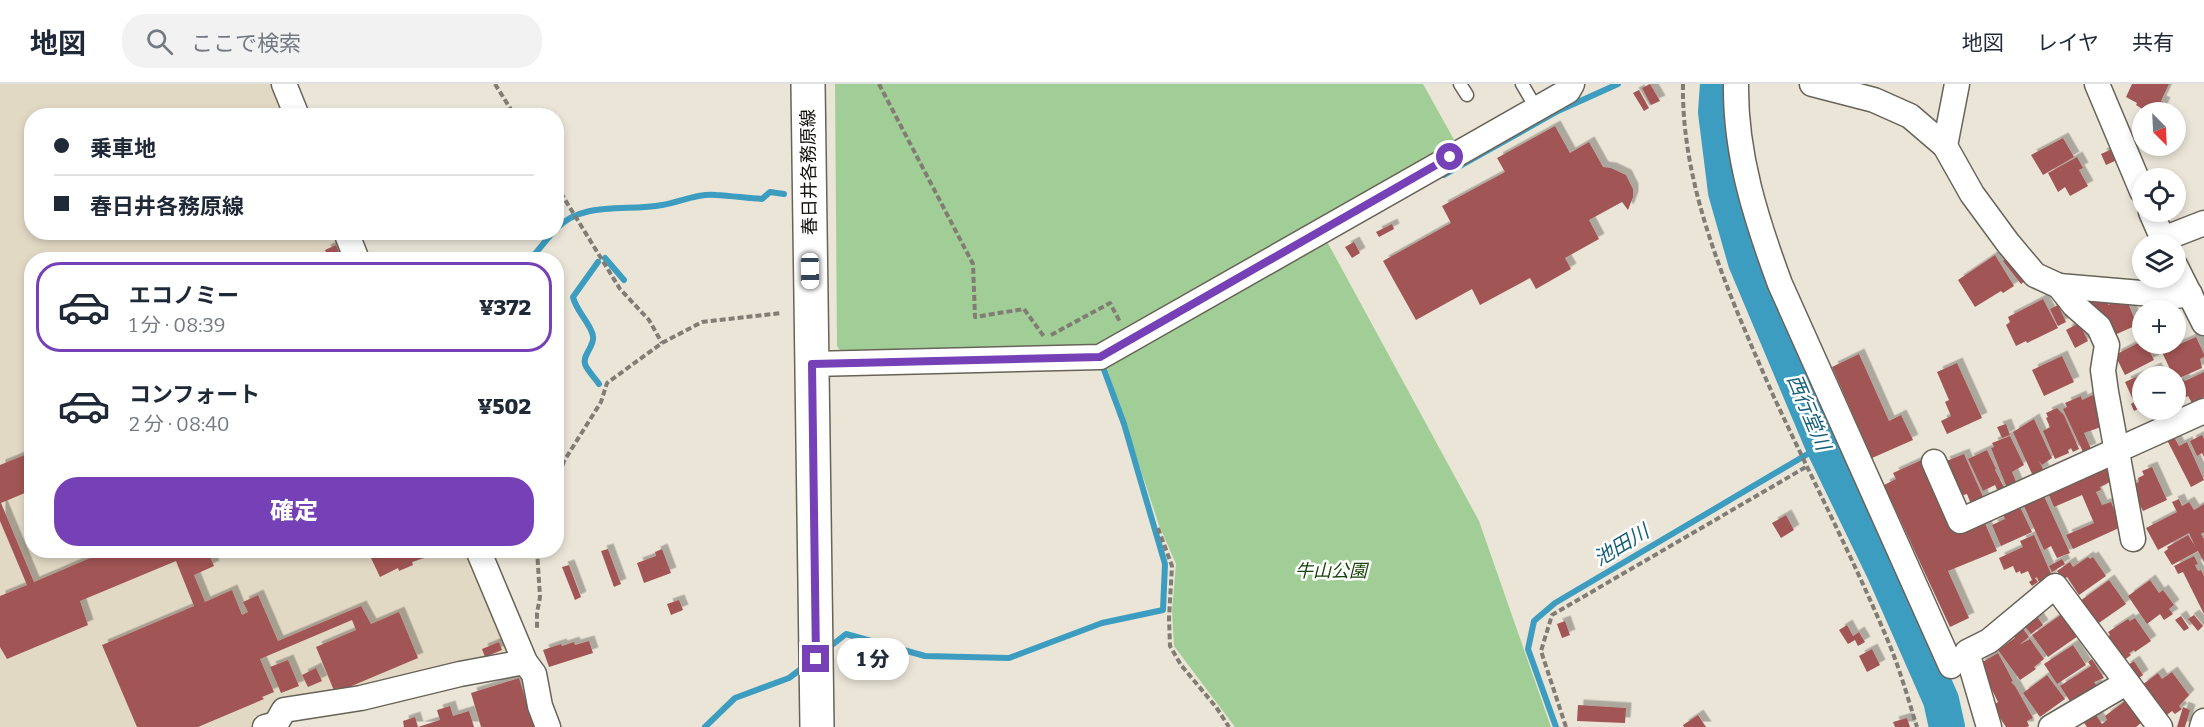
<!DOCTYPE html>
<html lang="ja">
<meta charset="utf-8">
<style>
:root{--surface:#fff;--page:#f2f2f3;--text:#1f2937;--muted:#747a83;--line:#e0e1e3;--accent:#7640b7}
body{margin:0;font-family:Bitter,"Noto Sans JP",serif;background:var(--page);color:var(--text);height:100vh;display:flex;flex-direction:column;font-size:22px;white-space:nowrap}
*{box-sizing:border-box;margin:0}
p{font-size:20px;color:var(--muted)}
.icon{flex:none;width:33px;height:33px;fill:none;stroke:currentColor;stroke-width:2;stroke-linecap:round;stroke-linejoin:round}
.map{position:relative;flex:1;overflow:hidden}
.drawer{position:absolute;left:24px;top:168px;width:540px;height:306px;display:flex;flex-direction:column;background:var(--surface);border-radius:24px;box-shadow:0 3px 9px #0003}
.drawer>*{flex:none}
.banner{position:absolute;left:24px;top:24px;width:540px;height:132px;border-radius:24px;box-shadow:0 3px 9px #0003;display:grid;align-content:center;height:132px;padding:0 30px;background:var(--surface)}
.needle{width:39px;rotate:156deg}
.controls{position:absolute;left:2132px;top:18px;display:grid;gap:12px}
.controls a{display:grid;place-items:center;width:54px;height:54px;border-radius:50%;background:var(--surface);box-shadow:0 3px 9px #0003;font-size:30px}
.end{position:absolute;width:27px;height:27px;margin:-14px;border:8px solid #7640b7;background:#fff;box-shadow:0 0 0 3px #fff}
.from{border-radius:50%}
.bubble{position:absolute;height:42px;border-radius:21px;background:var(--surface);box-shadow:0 3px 9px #0003;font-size:20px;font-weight:800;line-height:42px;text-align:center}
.car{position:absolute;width:18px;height:36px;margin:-18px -9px;border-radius:8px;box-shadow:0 0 4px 2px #0007;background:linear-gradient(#fff 24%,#345 0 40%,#fff 0 76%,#345 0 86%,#fff 0)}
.banner b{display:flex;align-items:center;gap:21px;height:57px;font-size:22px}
.banner b+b{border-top:2px solid var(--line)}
.banner i{width:15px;height:15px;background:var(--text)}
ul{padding:10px 0 0;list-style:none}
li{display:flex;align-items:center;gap:18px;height:90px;margin:0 12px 9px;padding:0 18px;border:3px solid transparent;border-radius:24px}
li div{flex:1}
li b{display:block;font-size:22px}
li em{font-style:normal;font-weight:800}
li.selected{border-color:var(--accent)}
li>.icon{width:54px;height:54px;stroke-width:1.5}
.button{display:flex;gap:12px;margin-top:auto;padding:12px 30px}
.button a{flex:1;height:69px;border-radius:24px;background:var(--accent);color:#fff;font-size:24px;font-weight:800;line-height:69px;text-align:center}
header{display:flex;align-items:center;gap:36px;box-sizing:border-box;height:84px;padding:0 30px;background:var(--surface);border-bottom:2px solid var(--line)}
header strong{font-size:28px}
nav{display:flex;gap:33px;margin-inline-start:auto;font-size:21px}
.search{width:420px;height:54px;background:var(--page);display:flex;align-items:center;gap:15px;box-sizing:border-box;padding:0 21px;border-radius:24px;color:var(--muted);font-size:22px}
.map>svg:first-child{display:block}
</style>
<header>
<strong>地図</strong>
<div class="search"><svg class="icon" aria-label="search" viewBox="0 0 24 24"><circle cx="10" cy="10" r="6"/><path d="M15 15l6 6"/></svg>ここで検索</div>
<nav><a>地図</a><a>レイヤ</a><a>共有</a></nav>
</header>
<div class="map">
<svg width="2204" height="643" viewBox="0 0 2204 643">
<defs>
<filter id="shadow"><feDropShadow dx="5.5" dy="-5.5" stdDeviation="0" flood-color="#0004"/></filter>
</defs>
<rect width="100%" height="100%" fill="#eae5d7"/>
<!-- built -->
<polygon fill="#e2d9c5" points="0,0 275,0 288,31 32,32 32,148 337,149 349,175 32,176 32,466 471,467 511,563 503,576 250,643 0,643"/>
<!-- green -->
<polygon fill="#a1ce96" points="835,0 1423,0 1457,61 1318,141 1479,437 1551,643 1235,643 1174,562 1172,527 1176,480 1159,441 1100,263 842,269 837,262"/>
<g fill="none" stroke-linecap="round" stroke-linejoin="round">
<!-- stream -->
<g stroke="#3d9dc0" stroke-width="6">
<polyline points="1444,91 1558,27 1618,0"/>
<path d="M 556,145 C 583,116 628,128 662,121 C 680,118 698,109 716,111 C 732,112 747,114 762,115 L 770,108 L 784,110"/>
<polyline points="605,174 624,196"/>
<polyline points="530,176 553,148"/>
<path d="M 598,178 L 573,213 C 576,227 591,240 593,252 C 595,262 582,271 585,280 C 587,286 595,294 599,300"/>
<polyline points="827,565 846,550 925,572 1009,574 1102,539 1163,526 1165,480 1124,340 1103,283 1108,280"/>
<polyline points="705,643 735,614 789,594 805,582"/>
<polyline points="1556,643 1528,565 1534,537 1555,519 1823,361"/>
</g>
<!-- river -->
<polyline stroke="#3d9dc0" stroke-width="36" points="1718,0 1716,28 1726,108 1746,178 1823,361 1885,489 1941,616 1947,643"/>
</g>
<!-- building -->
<g fill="#a25555" filter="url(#shadow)">
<polygon points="1650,0 1660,17 1651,21 1642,4"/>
<polygon points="2132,0 2169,0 2161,17 2165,19 2161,27 2158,26 2157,28 2145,23 2144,26 2136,21 2137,19 2126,13"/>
<polygon points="1639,6 1649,24 1644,27 1633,9"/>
<polygon points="1555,42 1570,69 1589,58 1603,83 1611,84 1626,91 1633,105 1633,113 1628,126 1622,118 1589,136 1599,155 1565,174 1571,185 1536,205 1530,194 1480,221 1472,205 1416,236 1383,177 1451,139 1442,122 1505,88 1497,74"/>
<polygon points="2063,54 2074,73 2043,91 2031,71"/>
<polygon points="2112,65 2117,76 2106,81 2101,70"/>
<polygon points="2077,73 2083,84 2079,86 2088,102 2070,112 2065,103 2058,108 2048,89"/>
<polygon points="1392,140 1394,145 1379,153 1376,148"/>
<polygon points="1354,158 1360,169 1352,174 1345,163"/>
<polygon points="336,161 342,176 329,176 325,166"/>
<polygon points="1995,171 2014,202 2003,209 2001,207 1975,223 1958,196"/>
<polygon points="2010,171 2029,194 2021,200 2003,177"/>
<polygon points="2108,214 2108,221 2126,214 2137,241 2110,253 2075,215"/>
<polygon points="2043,215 2058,244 2027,259 2026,257 2016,262 2006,241 2010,238 2008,233"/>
<polygon points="2058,221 2066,238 2058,242 2050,225"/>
<polygon points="2079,239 2088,257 2075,264 2066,246"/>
<polygon points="2196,253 2204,270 2204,273 2200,275 2202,284 2175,296 2162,268"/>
<polygon points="2142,257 2142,260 2146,260 2154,276 2125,291 2115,271"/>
<polygon points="2149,260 2166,260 2168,263 2153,270"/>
<polygon points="1859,270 1889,337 1901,331 1913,356 1872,374 1832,283"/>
<polygon points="2062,272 2074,298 2044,312 2032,286"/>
<polygon points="1957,279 1982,334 1947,350 1941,337 1951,332 1945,318 1949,316 1937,288"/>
<polygon points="2156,284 2160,292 2142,292 2142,323 2134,327 2131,320 2134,318 2125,298"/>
<polygon points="2204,288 2204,313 2192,319 2188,312 2176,318 2175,299 2183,295 2185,297"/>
<polygon points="2095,310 2101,343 2084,349 2091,365 2083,368 2063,325 2067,323 2065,319 2081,312 2082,316"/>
<polygon points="2057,324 2064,331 2079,365 2073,368 2071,364 2068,366 2069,369 2055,375 2043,347 2050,343 2046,334 2048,333 2046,329"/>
<polygon points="2034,335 2052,374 2042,381 2039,377 2044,387 2033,392 2013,348"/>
<polygon points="2006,340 2010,351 2002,354 1997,343"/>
<polygon points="2173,351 2179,362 2187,358 2204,396 2191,403 2166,354"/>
<polygon points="2202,351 2204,355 2204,373 2202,369 2197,372 2190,357"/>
<polygon points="2010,352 2024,381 2012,388 2017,400 2007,404 1991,364 1994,363 1992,359"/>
<polygon points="1987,366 1996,385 1995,386 2005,405 1998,408 1995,401 1983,407 1968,375"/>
<polygon points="32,368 32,406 1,419 34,498 109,466 207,466 214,482 194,491 205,518 232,506 242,531 248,528 243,518 258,511 278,557 361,522 371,540 399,528 418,574 335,609 316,563 356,546 352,536 260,575 274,608 262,613 264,615 198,643 137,643 102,561 194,522 176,477 80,517 88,541 7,575 0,563 0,512 27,501 0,437 0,381"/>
<polygon points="1964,370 1984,415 1971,420 1967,410 1960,412 1944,378"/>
<polygon points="1926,374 1960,448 1984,437 1997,467 1948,487 1969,534 1950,543 1884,401 1896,395 1893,389"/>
<polygon points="2106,383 2112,397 2100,403 2101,406 2096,408 2102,421 2111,418 2121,443 2073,465 2066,451 2094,439 2082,411 2054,423 2048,409"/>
<polygon points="2152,383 2167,416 2143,427 2130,402 2139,398 2138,394 2144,391 2142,387"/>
<polygon points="2043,410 2070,469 2057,474 2051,462 2044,466 2023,420"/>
<polygon points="2179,415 2182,422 2189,418 2194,426 2204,420 2204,448 2201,450 2204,455 2204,478 2198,467 2172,481 2164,468 2168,465 2167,463 2188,451 2195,462 2189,449 2158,466 2146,444 2177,428 2172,418"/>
<polygon points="2019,421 2032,448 2001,462 1992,441 2005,435 2002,429"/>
<polygon points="1786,431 1794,446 1781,454 1772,439"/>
<polygon points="2034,451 2052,492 2039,498 2037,493 2035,494 2038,498 2032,502 2029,498 2032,496 2028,487 2021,490 2020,487 2016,489 2013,482 2004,486 1999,474 2023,463 2020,457"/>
<polygon points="608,465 621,500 614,503 601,467"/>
<polygon points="662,465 671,489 644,499 637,479 656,472 655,468"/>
<polygon points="388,466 432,466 433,471 412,478 413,481 399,487 398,484 380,493 371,474"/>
<polygon points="2194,472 2198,480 2195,481 2198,487 2201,486 2204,492 2204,530 2183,488 2178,490 2174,482"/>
<polygon points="2088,473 2090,475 2093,473 2106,492 2079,511 2067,493 2063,496 2057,487 2070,478 2073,483"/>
<polygon points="2062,475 2065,480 2052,488 2049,482"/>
<polygon points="569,481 581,513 575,516 562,483"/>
<polygon points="2109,496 2126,520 2096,541 2080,517"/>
<polygon points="2150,496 2159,509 2163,506 2174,521 2169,525 2173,530 2164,536 2160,530 2147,540 2128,512"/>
<polygon points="679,516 683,526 671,531 667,520"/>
<polygon points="2062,530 2078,552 2048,573 2032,551"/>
<polygon points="2036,531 2043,541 2031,550 2023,540"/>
<polygon points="2194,531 2203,542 2198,547 2188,535"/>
<polygon points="2181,532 2189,544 2184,547 2175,536"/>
<polygon points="2135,534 2151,557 2135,568 2134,566 2129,569 2131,571 2123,577 2106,554 2110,551 2108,548 2128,535 2130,537"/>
<polygon points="1565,537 1570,551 1562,554 1557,540"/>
<polygon points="1847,541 1853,552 1859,548 1865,558 1858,562 1855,556 1848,560 1839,546"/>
<polygon points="2021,542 2029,553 2019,561 2030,555 2044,575 2034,583 2036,585 2020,596 1998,566 2015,554 2011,549"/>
<polygon points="589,557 593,569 549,583 543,566 561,560 562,562 574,558 575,561"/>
<polygon points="499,558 502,566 485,573 482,565"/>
<polygon points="2073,561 2086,581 2057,600 2044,580"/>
<polygon points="1872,565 1880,581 1867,588 1859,572"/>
<polygon points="1998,569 2013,597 2011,598 2015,602 2033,634 2027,637 2029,642 2027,643 2006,643 1992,622 1998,618 1979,580"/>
<polygon points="2092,575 2104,594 2094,598 2099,605 2073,622 2060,602 2091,582 2088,578"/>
<polygon points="288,576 299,602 281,609 270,583"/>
<polygon points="2134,577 2143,591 2135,597 2125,583"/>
<polygon points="316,584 322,597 308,603 302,591"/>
<polygon points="2172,588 2189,611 2179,622 2182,625 2175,630 2172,627 2163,634 2142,601 2158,589 2162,595"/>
<polygon points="2047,591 2065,615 2040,633 2023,609"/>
<polygon points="519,594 534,643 481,643 471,609"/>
<polygon points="2125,617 2141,639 2136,643 2087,643 2082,636 2094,628 2102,640 2107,636 2105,632"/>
<polygon points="1578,621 1626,624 1625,639 1577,637"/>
<polygon points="450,622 453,632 469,627 474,643 418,643 440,636 437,626"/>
<polygon points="2183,623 2190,626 2185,643 2177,643"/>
<polygon points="1698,631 1706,643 1684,643 1683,641"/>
<polygon points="415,633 418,643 404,643 403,637"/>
<polygon points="1907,634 1910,643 1895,643 1893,638"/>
</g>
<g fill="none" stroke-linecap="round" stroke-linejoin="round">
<!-- lane casing -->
<g stroke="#686358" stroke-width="15">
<g id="lane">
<polyline points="1460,0 1467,11"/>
<polyline points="1522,0 1536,24"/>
</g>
</g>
<!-- street casing -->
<g stroke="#686358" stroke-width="27">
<g id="street">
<polyline points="284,0 297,32"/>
<path d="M 1736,0 C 1735,70 1756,135 1780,200 L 1951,582"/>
<polyline points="1812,0 1874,16 1910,32 1945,62"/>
<polyline points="1957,0 1945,62 1972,110 2008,159 2035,191 2059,202 2176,212 2190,210"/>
<polyline points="2097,0 2142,107"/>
<polyline points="2151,128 2165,160"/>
<polyline points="346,148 357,176"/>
<polyline points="2163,155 2204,139"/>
<polyline points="2175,181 2204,239"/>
<polyline points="2059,202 2074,221 2099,243 2107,261 2103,286 2106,308 2133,455"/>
<polyline points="812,280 1100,273 1568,7 1572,0"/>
<polyline points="1934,378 1960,437 2204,327"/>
<polyline points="478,466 525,578 534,590 540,622 548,643"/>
<polyline points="265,643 276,640 284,626 361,614 460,590 525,578"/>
<polyline points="1989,643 1967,568 1989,557 2055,502 2160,643"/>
<polyline points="2051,643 2126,599"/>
<polyline points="2202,643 2204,637"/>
</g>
</g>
<!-- primary casing -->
<g stroke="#686358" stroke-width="36">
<polyline id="primary" points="808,0 817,643"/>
</g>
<!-- path -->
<g stroke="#817d74" stroke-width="4" stroke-dasharray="6 3" stroke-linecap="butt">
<polyline points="495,0 515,32"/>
<polyline points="879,0 973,180 975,233 1024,225 1045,254"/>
<path d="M 1683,0 C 1681,106 1731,215 1773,311 C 1811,393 1853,474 1888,557 C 1900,585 1908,615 1917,643"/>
<polyline points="556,101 620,205 649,236 662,259"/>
<polyline points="1051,251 1110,219 1120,238"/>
<polyline points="556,398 564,377 601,318 607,299 662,259 702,238 782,229"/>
<polyline points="1158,444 1172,482 1169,534 1170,562 1181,581 1216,623 1229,643"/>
<polyline points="537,466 540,513 537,529 537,546"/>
<polyline points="1566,643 1541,567 1552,531 1806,383"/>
</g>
<!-- lane -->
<use href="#lane" stroke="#fff" stroke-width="12"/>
<!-- street -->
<use href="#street" stroke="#fff" stroke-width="24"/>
<!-- primary -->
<use href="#primary" stroke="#fff" stroke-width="33"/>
</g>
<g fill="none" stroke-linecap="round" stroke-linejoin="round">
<!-- route -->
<polyline stroke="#7640b7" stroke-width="8" points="816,575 812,280 1100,273 1450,73"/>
</g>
<g text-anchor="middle" stroke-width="5" stroke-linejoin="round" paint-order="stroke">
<!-- street labels -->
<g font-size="18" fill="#110f0a" stroke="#fff">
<text transform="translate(809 88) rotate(-91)" y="6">春日井各務原線</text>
</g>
<!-- park labels -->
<g font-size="18" font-style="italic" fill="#154604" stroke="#fff">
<text x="1331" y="493">牛山公園</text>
</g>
<!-- water labels -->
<g font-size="20" font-style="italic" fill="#17607a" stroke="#fff">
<text transform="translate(1809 328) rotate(67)" y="7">西行堂川</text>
<text transform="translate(1621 461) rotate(-31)" y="7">池田川</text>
</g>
</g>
</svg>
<div class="controls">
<a><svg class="needle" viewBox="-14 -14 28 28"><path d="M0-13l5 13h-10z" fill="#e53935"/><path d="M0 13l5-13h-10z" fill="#747a83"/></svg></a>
<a><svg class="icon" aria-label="locate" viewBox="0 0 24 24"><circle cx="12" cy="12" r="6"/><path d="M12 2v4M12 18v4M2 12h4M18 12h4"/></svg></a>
<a><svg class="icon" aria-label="layers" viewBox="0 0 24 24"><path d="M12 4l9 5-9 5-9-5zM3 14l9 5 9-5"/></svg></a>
<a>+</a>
<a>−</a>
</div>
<i class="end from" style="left:1450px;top:73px"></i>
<i class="end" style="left:816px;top:575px"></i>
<div class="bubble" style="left:837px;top:554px;width:72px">1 分</div>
<i class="car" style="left:810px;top:187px;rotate:179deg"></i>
<div class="banner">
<b><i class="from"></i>乗車地</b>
<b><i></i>春日井各務原線</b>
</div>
<section class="drawer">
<ul>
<li class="selected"><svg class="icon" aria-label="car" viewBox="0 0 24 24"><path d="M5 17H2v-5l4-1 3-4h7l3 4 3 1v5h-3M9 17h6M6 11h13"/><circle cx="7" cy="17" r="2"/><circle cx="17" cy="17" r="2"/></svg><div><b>エコノミー</b><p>1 分 · 08:39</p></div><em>¥372</em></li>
<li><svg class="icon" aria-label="car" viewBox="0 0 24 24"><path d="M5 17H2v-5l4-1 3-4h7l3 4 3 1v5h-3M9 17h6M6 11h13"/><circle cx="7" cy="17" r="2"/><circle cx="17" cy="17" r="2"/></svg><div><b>コンフォート</b><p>2 分 · 08:40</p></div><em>¥502</em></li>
</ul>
<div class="button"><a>確定</a></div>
</section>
</div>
